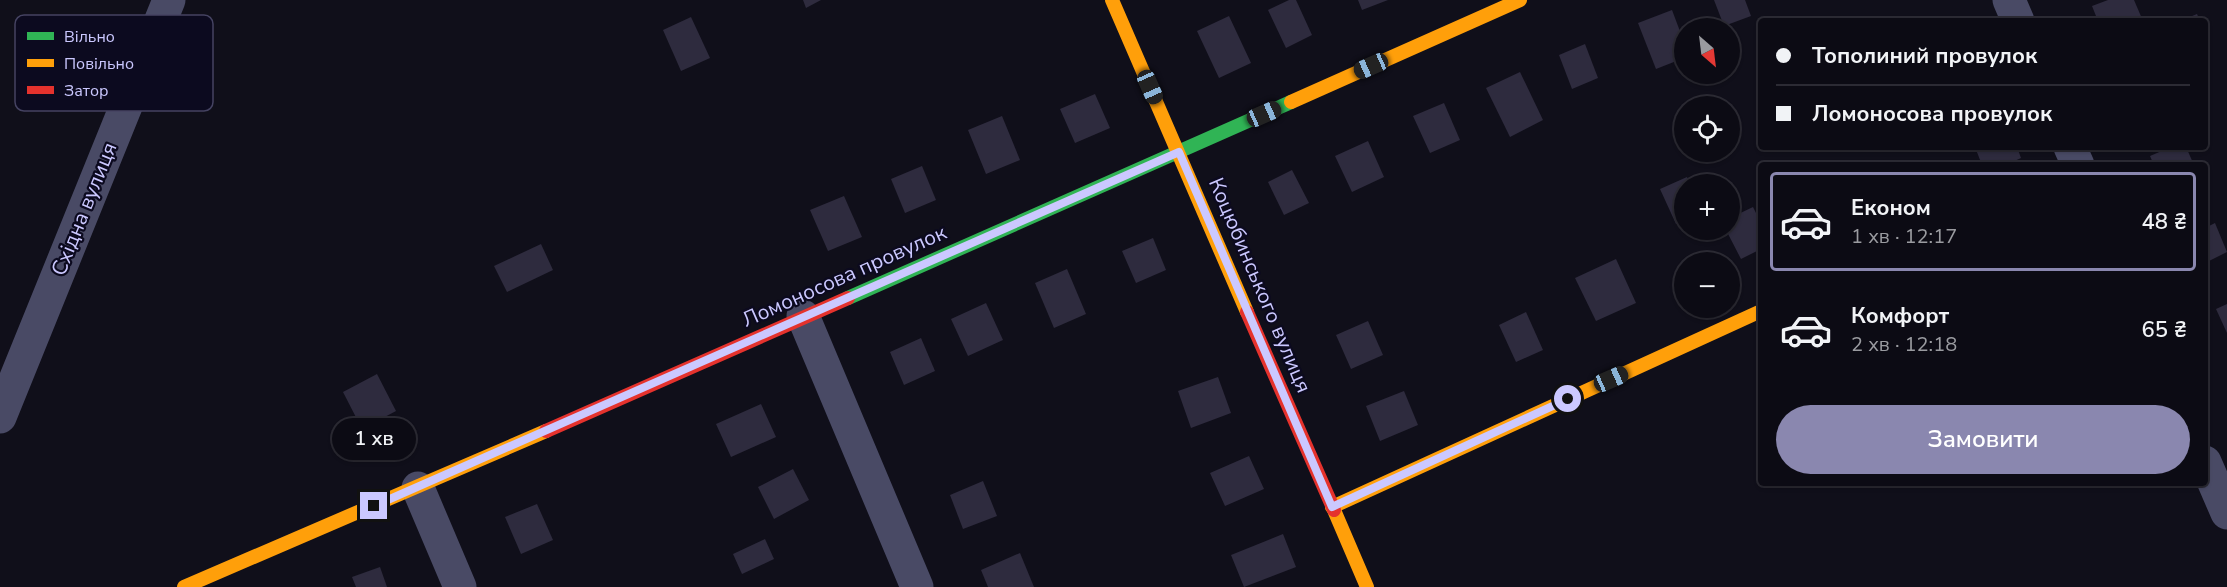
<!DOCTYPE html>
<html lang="uk">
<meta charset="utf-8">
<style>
:root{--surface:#0c0b14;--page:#15141d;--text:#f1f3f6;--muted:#9a9ba0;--line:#2c2b34;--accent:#8a87af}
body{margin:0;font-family:"Nunito Sans",sans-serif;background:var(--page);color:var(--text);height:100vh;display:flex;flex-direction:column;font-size:22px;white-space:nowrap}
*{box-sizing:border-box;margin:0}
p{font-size:20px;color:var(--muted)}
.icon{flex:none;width:33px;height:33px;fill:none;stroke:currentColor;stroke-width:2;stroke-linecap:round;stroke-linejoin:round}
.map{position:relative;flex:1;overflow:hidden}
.details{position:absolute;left:1758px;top:162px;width:450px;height:324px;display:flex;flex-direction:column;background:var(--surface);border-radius:6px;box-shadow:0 2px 4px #0004,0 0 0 2px var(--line)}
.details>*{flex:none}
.guide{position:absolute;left:1758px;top:18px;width:450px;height:132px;border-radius:6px;box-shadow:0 2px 4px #0004,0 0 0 2px var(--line);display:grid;align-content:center;height:132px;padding:0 18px;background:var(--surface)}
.needle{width:39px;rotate:152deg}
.buttons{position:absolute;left:1674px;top:18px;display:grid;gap:12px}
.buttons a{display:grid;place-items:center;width:66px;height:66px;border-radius:50%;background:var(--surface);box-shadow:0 2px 4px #0004,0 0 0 2px var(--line);font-size:30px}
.end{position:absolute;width:27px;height:27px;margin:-14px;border:8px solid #cbc8ff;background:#111;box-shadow:0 0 0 3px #111}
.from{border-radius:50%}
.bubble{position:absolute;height:42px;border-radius:21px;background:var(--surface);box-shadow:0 2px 4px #0004,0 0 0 2px var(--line);font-size:20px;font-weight:600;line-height:42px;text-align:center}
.car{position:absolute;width:18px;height:36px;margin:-18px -9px;border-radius:8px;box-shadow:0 0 4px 2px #0007;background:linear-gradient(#222 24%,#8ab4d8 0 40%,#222 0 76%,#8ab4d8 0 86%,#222 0)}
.guide b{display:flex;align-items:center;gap:21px;height:57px;font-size:22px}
.guide b+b{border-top:2px solid var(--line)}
.guide i{width:15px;height:15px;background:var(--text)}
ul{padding:10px 0 0;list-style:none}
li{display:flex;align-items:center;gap:18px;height:99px;margin:0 12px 9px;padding:0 6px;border:3px solid transparent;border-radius:6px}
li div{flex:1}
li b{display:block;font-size:22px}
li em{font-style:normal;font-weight:600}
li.selected{border-color:var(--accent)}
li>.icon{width:54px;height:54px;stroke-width:1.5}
.cta{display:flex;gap:12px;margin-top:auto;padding:12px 18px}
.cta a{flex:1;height:69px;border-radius:36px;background:var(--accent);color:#fff;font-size:24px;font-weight:600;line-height:69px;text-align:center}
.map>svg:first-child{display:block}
</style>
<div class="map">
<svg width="2227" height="587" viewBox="0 0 2227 587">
<rect width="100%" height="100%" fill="#100f1a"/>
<!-- building -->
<g fill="#2e2b3e">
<polygon points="803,0 821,0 806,8"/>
<polygon points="1289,0 1296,0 1312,35 1286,48 1268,10"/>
<polygon points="1358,0 1388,0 1362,10"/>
<polygon points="1714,0 1745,0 1751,16 1724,26"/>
<polygon points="2108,0 2134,0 2143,21 2098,21 2092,6"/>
<polygon points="1672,10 1684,42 1684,58 1656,69 1638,23"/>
<polygon points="2197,14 2200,21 2180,21"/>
<polygon points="1229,16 1251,63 1219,78 1197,31"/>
<polygon points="691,17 710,58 681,71 663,30"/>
<polygon points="1585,44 1598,78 1572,89 1559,55"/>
<polygon points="1520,72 1543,120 1510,137 1486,88"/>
<polygon points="1095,94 1110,128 1075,143 1060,109"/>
<polygon points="1444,103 1460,140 1430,153 1413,116"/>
<polygon points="1002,116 1020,160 986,174 968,130"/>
<polygon points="1368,141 1384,177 1352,192 1335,156"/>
<polygon points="1975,147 2017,147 2021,158 2006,165 1982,165"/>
<polygon points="2171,147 2186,147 2194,165 2154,165 2150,156"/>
<polygon points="922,166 936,200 905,213 891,179"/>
<polygon points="1292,170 1309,203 1284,215 1268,182"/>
<polygon points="1687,177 1690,184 1684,184 1684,220 1676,224 1660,189"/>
<polygon points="844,196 862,237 828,251 810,210"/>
<polygon points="1753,207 1761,223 1761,249 1741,259 1726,230 1730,230 1730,218"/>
<polygon points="2215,223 2227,252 2205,263 2205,228"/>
<polygon points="1153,238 1166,270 1136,283 1122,251"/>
<polygon points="541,244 553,270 507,292 494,266"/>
<polygon points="1616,259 1636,303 1596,321 1575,278"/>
<polygon points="1067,269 1086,314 1054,328 1035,283"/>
<polygon points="986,303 1003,340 968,356 951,319"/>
<polygon points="2227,304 2227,333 2216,309"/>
<polygon points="1526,312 1543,350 1516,362 1499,325"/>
<polygon points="1368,321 1383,355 1351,369 1336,335"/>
<polygon points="921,338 935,371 904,385 890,352"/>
<polygon points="377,374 396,411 362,429 343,392"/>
<polygon points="1218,377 1231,413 1191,428 1178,391"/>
<polygon points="1404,391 1418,425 1380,441 1366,406"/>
<polygon points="761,404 776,437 731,457 716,424"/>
<polygon points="1249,456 1264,489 1225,506 1210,473"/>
<polygon points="793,469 809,500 774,519 758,487"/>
<polygon points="983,481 997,516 963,529 950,495"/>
<polygon points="537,504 553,540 521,554 505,517"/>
<polygon points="1283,534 1296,567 1244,587 1231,555"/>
<polygon points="765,539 774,559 742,574 733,554"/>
<polygon points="1020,553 1034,587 988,587 981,570"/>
<polygon points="380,567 387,587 356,587 352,577"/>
</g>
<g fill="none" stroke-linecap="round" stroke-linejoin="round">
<!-- street -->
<g stroke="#494a65" stroke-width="33">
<polyline points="2009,0 2018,21"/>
<polyline points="2070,147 2078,165"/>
<polyline points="803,316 917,587"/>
<polyline points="0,417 169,0"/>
<polyline points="2205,462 2227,513"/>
<polyline points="418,488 460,587"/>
</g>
<!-- fast -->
<polyline stroke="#30b455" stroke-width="14" points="848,298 1291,102"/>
<!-- slow -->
<g stroke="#ff9f0a" stroke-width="14">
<polyline points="1112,0 1247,312"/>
<polyline points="1291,102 1520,0"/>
<polyline points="1332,507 1761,311"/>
<polyline points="1334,510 1367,587"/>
<polyline points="184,587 546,431"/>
</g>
<!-- jam -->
<g stroke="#e5322d" stroke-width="14">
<polyline points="1247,312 1334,510"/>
<polyline points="546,431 848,298"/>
</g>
</g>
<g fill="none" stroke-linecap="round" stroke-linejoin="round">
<!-- route -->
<polyline stroke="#cbc8ff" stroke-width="8" points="374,506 1179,152 1332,507 1568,399"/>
</g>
<g text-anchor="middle" stroke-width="4.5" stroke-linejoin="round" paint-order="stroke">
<!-- street labels -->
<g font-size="21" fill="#cbc8ff" stroke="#0c0a1f">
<text transform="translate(84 209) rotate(-68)" y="7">Східна вулиця</text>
<text transform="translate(844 276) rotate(-24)" y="7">Ломоносова провулок</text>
<text transform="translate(1260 285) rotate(67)" y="7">Коцюбинського вулиця</text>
</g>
</g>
<!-- legend -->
<rect x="15" y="15" width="198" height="96" rx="9" fill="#0c0a1f" stroke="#454362" stroke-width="1.5"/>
<rect x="27" y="32" width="27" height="8" fill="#30b455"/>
<rect x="27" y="59" width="27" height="8" fill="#ff9f0a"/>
<rect x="27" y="86" width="27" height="8" fill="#e5322d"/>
<g font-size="16" fill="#cbc8ff">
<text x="64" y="42">Вільно</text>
<text x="64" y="69">Повільно</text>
<text x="64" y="96">Затор</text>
</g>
</svg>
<div class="buttons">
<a><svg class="needle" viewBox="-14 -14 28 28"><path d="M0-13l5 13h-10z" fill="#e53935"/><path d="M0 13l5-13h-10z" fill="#9a9ba0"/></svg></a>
<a><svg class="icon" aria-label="locate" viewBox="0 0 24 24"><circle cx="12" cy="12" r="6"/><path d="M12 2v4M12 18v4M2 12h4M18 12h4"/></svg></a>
<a>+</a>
<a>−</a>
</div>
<i class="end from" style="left:1568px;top:399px"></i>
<i class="end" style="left:374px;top:506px"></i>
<div class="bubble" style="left:332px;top:418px;width:84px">1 хв</div>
<i class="car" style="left:1371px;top:66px;rotate:246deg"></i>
<i class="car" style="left:1150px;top:87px;rotate:156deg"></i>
<i class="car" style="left:1264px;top:114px;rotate:66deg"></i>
<i class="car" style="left:1611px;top:379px;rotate:66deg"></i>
<div class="guide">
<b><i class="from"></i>Тополиний провулок</b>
<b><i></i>Ломоносова провулок</b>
</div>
<section class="details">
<ul>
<li class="selected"><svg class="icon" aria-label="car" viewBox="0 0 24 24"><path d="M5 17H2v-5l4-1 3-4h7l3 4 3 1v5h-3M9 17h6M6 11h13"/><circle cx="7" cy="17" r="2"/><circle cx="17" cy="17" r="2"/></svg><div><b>Економ</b><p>1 хв · 12:17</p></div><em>48 ₴</em></li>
<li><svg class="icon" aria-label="car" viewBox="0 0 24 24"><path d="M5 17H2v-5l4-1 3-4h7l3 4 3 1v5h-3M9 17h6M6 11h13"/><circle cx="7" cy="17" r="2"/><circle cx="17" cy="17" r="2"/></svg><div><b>Комфорт</b><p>2 хв · 12:18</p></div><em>65 ₴</em></li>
</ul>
<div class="cta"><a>Замовити</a></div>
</section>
</div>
